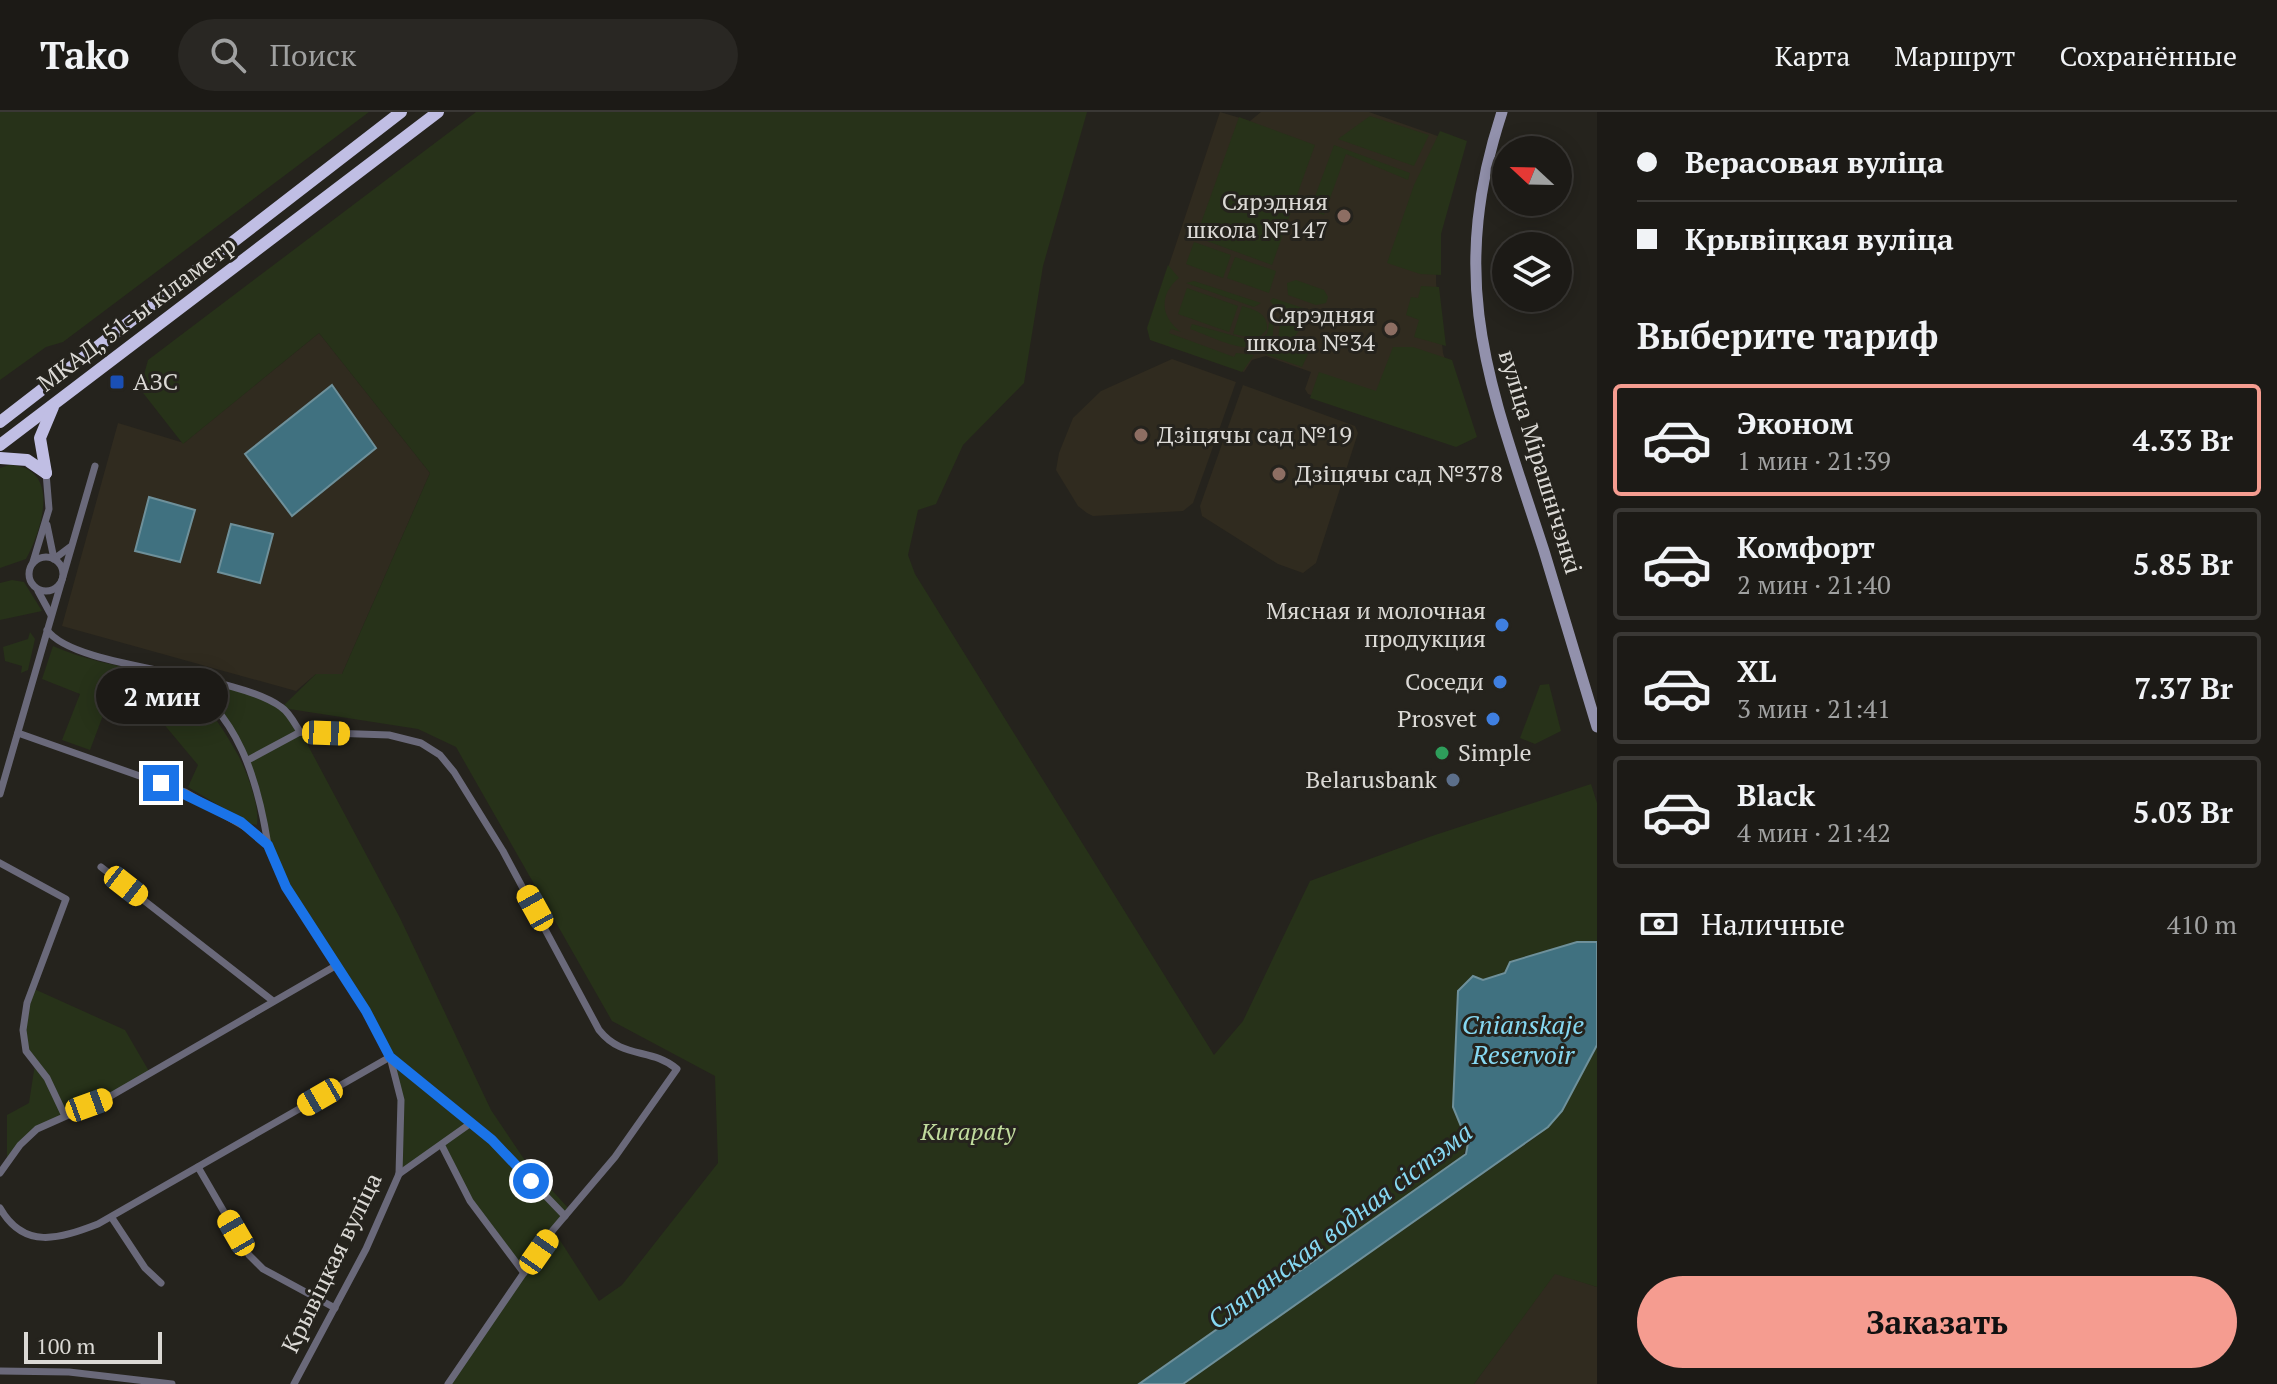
<!DOCTYPE html>
<html lang="ru">
<meta charset="utf-8">
<style>
:root{--surface:#1c1a16;--page:#292723;--text:#f1f3f6;--muted:#a0a1a1;--line:#3a3835;--accent:#f59c90}
body{margin:0;font-family:"PT Serif",serif;background:var(--page);color:var(--text);height:100vh;display:flex;flex-direction:column;font-size:30px;white-space:nowrap}
*{box-sizing:border-box;margin:0}
p{font-size:26px;color:var(--muted)}
.icon{flex:none;width:44px;height:44px;fill:none;stroke:currentColor;stroke-width:2;stroke-linecap:round;stroke-linejoin:round}
.map{position:relative;flex:1;overflow:hidden}
.sheet{display:flex;flex-direction:column;background:var(--surface);width:680px}
.sheet>*{flex:none}
.top-card{display:grid;align-content:center;height:176px;padding:0 40px;background:var(--surface)}
.needle{width:52px;rotate:292deg}
.controls{position:absolute;left:1492px;top:24px;display:grid;gap:16px}
.controls a{display:grid;place-items:center;width:80px;height:80px;border-radius:50%;background:var(--surface);box-shadow:0 4px 20px #0003,0 0 0 2px var(--line);font-size:40px}
.scale{position:absolute;left:24px;bottom:20px;width:138px;box-sizing:border-box;padding-left:8px;border:4px solid #dbd9d5;border-top:0;font-size:22px;line-height:28px;white-space:nowrap;color:#dbd9d5;-webkit-text-stroke:6px #25231d;paint-order:stroke}
.end{position:absolute;width:36px;height:36px;margin:-18px;border:10px solid #1a73e8;background:#fff;box-shadow:0 0 0 4px #fff}
.from{border-radius:50%}
.bubble{position:absolute;height:56px;border-radius:28px;background:var(--surface);box-shadow:0 4px 20px #0003,0 0 0 2px var(--line);font-size:26px;font-weight:700;line-height:56px;text-align:center}
.car{position:absolute;width:24px;height:48px;margin:-24px -12px;border-radius:10px;box-shadow:0 0 6px 2px #0007;background:linear-gradient(#f5c518 24%,#345 0 40%,#f5c518 0 76%,#345 0 86%,#f5c518 0)}
.top-card b{display:flex;align-items:center;gap:28px;height:76px;font-size:30px}
.top-card b+b{border-top:2px solid var(--line)}
.top-card i{width:20px;height:20px;background:var(--text)}
ul{padding:0;list-style:none}
li{display:flex;align-items:center;gap:24px;height:112px;margin:0 16px 12px;padding:0 24px;border:4px solid var(--line);border-radius:8px}
li div{flex:1}
li b{display:block;font-size:30px}
li em{font-style:normal;font-weight:700}
li.on{border-color:var(--accent)}
li>.icon{width:72px;height:72px;stroke-width:1.5}
h2{padding:0 40px;font-size:36px;line-height:96px}
.pay{display:flex;align-items:center;gap:20px;height:88px;padding:0 40px;font-size:30px}
.pay p{margin-inline-start:auto}
.primary-button{display:flex;gap:16px;margin-top:auto;padding:16px 40px}
.primary-button a{flex:1;height:92px;border-radius:48px;background:var(--accent);color:#111;font-size:32px;font-weight:700;line-height:92px;text-align:center}
header{display:flex;align-items:center;gap:48px;box-sizing:border-box;height:112px;padding:0 40px;background:var(--surface);border-bottom:2px solid var(--line)}
header strong{font-size:38px}
nav{display:flex;gap:44px;margin-inline-start:auto;font-size:28px}
.search{width:560px;height:72px;background:var(--page);display:flex;align-items:center;gap:20px;box-sizing:border-box;padding:0 28px;border-radius:44px;color:var(--muted);font-size:30px}
main{display:flex;flex:1;min-height:0}
.map>svg:first-child{display:block}
</style>
<header>
<strong>Tako</strong>
<div class="search"><svg class="icon" aria-label="search" viewBox="0 0 24 24"><circle cx="10" cy="10" r="6"/><path d="M15 15l6 6"/></svg>Поиск</div>
<nav><a>Карта</a><a>Маршрут</a><a>Сохранённые</a></nav>
</header>
<main>
<div class="map">
<svg width="1597" height="1272" viewBox="0 0 1597 1272">
<rect width="100%" height="100%" fill="#25231d"/>
<!-- built -->
<g fill="#302b1f">
<polygon points="1220,0 1250,9 1261,0 1369,0 1452,29 1436,133 1436,170 1443,241 1471,327 1456,332 1308,282 1305,277 1311,260 1266,244 1252,248 1244,260 1154,228 1148,216"/>
<polygon points="319,221 430,361 342,562 316,562 296,579 62,514 118,311 184,331"/>
<polygon points="1172,247 1236,270 1193,391 1183,399 1093,404 1087,401 1078,394 1056,358 1059,341 1073,306 1101,279"/>
<polygon points="1243,273 1355,314 1358,321 1316,451 1303,461 1278,452 1202,404 1200,394"/>
<polygon points="1555,1161 1597,1175 1597,1272 1474,1272"/>
</g>
<!-- green -->
<g fill="#273219" fill-rule="evenodd">
<polygon points="0,0 369,0 63,230 46,235 0,268"/>
<path d="M 476,0 L 1087,0 L 1043,154 L 1024,271 L 963,333 L 936,392 L 918,398 L 908,443 L 915,462 L 1214,943 L 1243,909 L 1310,769 L 1432,724 L 1591,672 L 1597,691 L 1597,830 L 1577,830 L 1510,850 L 1505,861 L 1483,868 L 1457,884 L 1453,994 L 1468,1031 L 1463,1044 L 1139,1272 L 448,1272 L 524,1161 L 470,1089 L 443,1035 L 399,1062 L 397,964 L 366,899 L 286,775 L 268,733 L 248,648 L 217,599 L 175,563 L 207,567 L 282,595 L 316,562 L 342,562 L 430,361 L 319,221 L 183,332 L 140,277 L 148,248 ZM 283,596 L 418,617 L 456,635 L 612,909 L 715,964 L 718,1051 L 622,1173 L 599,1189 L 554,1119 L 570,1098 L 526,1050 L 491,998 L 400,806 L 304,626 Z"/>
<polygon points="1370,4 1429,23 1414,54 1338,27"/>
<polygon points="1239,5 1315,33 1272,153 1196,125"/>
<polygon points="1440,19 1467,29 1441,122 1441,163 1420,162 1387,151 1414,73"/>
<polygon points="1334,33 1410,61 1408,68 1346,42 1324,103 1310,98"/>
<polygon points="1194,130 1231,143 1223,166 1186,152"/>
<polygon points="1235,145 1276,159 1269,181 1227,166"/>
<path d="M 1168,153 L 1179,166 C 1159,182 1160,205 1181,220 L 1171,217 L 1169,221 L 1234,245 L 1236,241 L 1254,243 L 1242,260 L 1150,228 L 1147,216 Z"/>
<polygon points="1296,168 1324,178 1328,185 1326,191 1316,193 1288,183 1287,171"/>
<polygon points="1194,169 1261,191 1254,195 1186,171"/>
<polygon points="1421,174 1439,175 1446,234 1414,225 1419,208 1406,203 1411,185 1418,186"/>
<polygon points="1187,176 1238,194 1229,220 1178,202"/>
<polygon points="1273,186 1321,202 1318,213 1280,200 1270,189"/>
<path d="M 1242,194 C 1255,198 1268,201 1267,217 L 1258,227 L 1233,222 Z"/>
<polygon points="1281,203 1304,212 1295,224 1299,227 1296,234 1309,240 1302,255 1262,241 1278,228"/>
<path d="M 1274,205 L 1273,223 C 1254,250 1214,225 1190,217 L 1192,212 L 1256,230 L 1267,222 L 1270,207 Z"/>
<polygon points="1393,235 1413,235 1452,248 1477,325 1456,335 1310,286 1319,260 1376,279"/>
<path d="M 9,353 C 61,355 43,416 26,447 L 0,456 L 0,356 Z"/>
<polygon points="12,468 24,470 42,499 0,508 0,471"/>
<polygon points="30,520 35,527 28,558 21,561 22,554 5,549 3,535 28,527"/>
<path d="M 53,534 C 144,573 181,537 238,643 C 247,660 260,694 257,713 L 250,712 L 188,675 L 198,653 L 152,598 L 111,582 L 90,638 L 62,628 L 80,582 L 42,567 Z"/>
<polygon points="1549,572 1561,619 1535,632 1520,626 1540,573"/>
<polygon points="32,876 125,918 150,961 37,1017 7,1051 7,1003 29,991 35,952 23,929"/>
<polygon points="1597,933 1597,1175 1555,1162 1474,1272 1183,1272 1540,1022 1561,999"/>
</g>
<!-- water -->
<g fill="#407180" stroke="#6e909a" stroke-width="2">
<polygon points="332,273 376,336 292,404 245,342"/>
<polygon points="149,385 195,398 180,450 135,439"/>
<polygon points="231,412 273,422 260,471 218,460"/>
<polygon points="1577,830 1597,830 1597,933 1562,999 1548,1015 1183,1272 1139,1272 1466,1042 1468,1031 1453,995 1458,879 1473,864 1483,868 1505,861 1510,850"/>
</g>
<g fill="none" stroke-linecap="round" stroke-linejoin="round">
<!-- minor -->
<g stroke="#6a697a" stroke-width="7">
<polyline points="47,413 54,447 70,435"/>
<circle cx="46" cy="462" r="17"/>
<polyline points="33,450 49,397 46,361"/>
<polyline points="38,479 51,503"/>
<path d="M 47,518 C 76,558 231,559 281,595 C 289,600 295,612 300,620"/>
<path d="M 178,565 C 238,599 258,669 268,733"/>
<polyline points="18,621 185,680 257,722 268,733 286,775 366,899 390,945 401,988 399,1062 366,1137 294,1272"/>
<path d="M 248,648 L 300,620 L 389,623 L 421,631 L 440,643 L 454,660 L 503,739 L 599,918 C 623,948 651,935 677,957 L 615,1045 L 553,1118 L 448,1272"/>
<polyline points="0,682 95,354"/>
<polyline points="0,751 66,787 27,891 23,918 26,939 47,966 64,1002"/>
<polyline points="101,755 273,889"/>
<polyline points="390,945 492,1028 565,1104"/>
<polyline points="442,1034 470,1089 524,1161"/>
<polyline points="198,1055 249,1143 263,1157 335,1196"/>
<polyline points="0,1061 20,1033 37,1017 109,985 337,853"/>
<polyline points="399,1062 471,1011"/>
<path d="M 0,1096 C 24,1138 59,1127 98,1112 L 390,945"/>
<polyline points="112,1106 145,1156 161,1171"/>
<polyline points="0,1259 69,1260 172,1272"/>
</g>
<!-- secondary -->
<path stroke="#9291ac" stroke-width="11" d="M 1502,0 C 1445,174 1491,275 1544,439 C 1562,498 1579,557 1597,615"/>
<!-- trunk -->
<g stroke="#c0bee4" stroke-width="12">
<polyline points="0,310 401,0"/>
<polyline points="0,333 438,0"/>
<polyline points="0,346 27,348 46,361"/>
<polyline points="46,361 40,326 53,295"/>
</g>
</g>
<g fill="none" stroke-linecap="round" stroke-linejoin="round">
<!-- route -->
<polyline stroke="#1a73e8" stroke-width="10" points="161,671 241,710 268,733 286,775 366,899 390,945 492,1028 531,1069"/>
</g>
<!-- markers -->
<g fill="#8d6e63" stroke="#25231d" stroke-width="3">
<circle cx="1344" cy="104" r="8"/>
<circle cx="1391" cy="217" r="8"/>
<circle cx="1141" cy="323" r="8"/>
<circle cx="1279" cy="362" r="8"/>
</g>
<rect fill="#1a4fb4" stroke="#25231d" stroke-width="3" x="109" y="262" width="16" height="16" rx="4"/>
<g fill="#3f7fe0" stroke="#25231d" stroke-width="3">
<circle cx="1502" cy="513" r="8"/>
<circle cx="1500" cy="570" r="8"/>
<circle cx="1493" cy="607" r="8"/>
</g>
<circle fill="#2e9e5b" stroke="#25231d" stroke-width="3" cx="1442" cy="641" r="8"/>
<circle fill="#5c6f8a" stroke="#25231d" stroke-width="3" cx="1453" cy="668" r="8"/>
<g text-anchor="middle" stroke-width="6" stroke-linejoin="round" paint-order="stroke">
<!-- poi labels -->
<g font-size="24" fill="#dbd9d5" stroke="#25231d" text-anchor="end">
<text x="1328" y="98">Сярэдняя<tspan x="1328" dy="28">школа №147</tspan></text>
<text x="1375" y="211">Сярэдняя<tspan x="1375" dy="28">школа №34</tspan></text>
<text x="133" y="278" text-anchor="start">АЗС</text>
<text x="1157" y="331" text-anchor="start">Дзіцячы сад №19</text>
<text x="1295" y="370" text-anchor="start">Дзіцячы сад №378</text>
<text x="1486" y="507">Мясная и молочная<tspan x="1486" dy="28">продукция</tspan></text>
<text x="1484" y="578">Соседи</text>
<text x="1477" y="615">Prosvet</text>
<text x="1458" y="649" text-anchor="start">Simple</text>
<text x="1437" y="676">Belarusbank</text>
</g>
<!-- street labels -->
<g font-size="24" fill="#dbd9d5" stroke="#25231d">
<text transform="translate(137 202) rotate(-37)" y="8">МКАД, 51-ы кіламетр</text>
<text transform="translate(1540 350) rotate(73)" y="8">вуліца Мірашнічэнкі</text>
<text transform="translate(332 1151) rotate(-64)" y="8">Крывіцкая вуліца</text>
</g>
<!-- park labels -->
<g font-size="24" font-style="italic" fill="#c0db9d" stroke="#25231d">
<text x="968" y="1028">Kurapaty</text>
</g>
<!-- water labels -->
<g font-size="26" font-style="italic" fill="#86d8f2" stroke="#25231d">
<text x="1523" y="922">Cnianskaje<tspan x="1523" dy="30">Reservoir</tspan></text>
<text transform="translate(1340 1114) rotate(-37)" y="9">Сляпянская водная сістэма</text>
</g>
</g>
</svg>
<div class="controls">
<a><svg class="needle" viewBox="-14 -14 28 28"><path d="M0-13l5 13h-10z" fill="#e53935"/><path d="M0 13l5-13h-10z" fill="#a0a1a1"/></svg></a>
<a><svg class="icon" aria-label="layers" viewBox="0 0 24 24"><path d="M12 4l9 5-9 5-9-5zM3 14l9 5 9-5"/></svg></a>
</div>
<div class="scale">100 m</div>
<i class="end from" style="left:531px;top:1069px"></i>
<i class="end" style="left:161px;top:671px"></i>
<div class="bubble" style="left:96px;top:556px;width:132px">2 мин</div>
<i class="car" style="left:326px;top:621px;rotate:92deg"></i>
<i class="car" style="left:126px;top:774px;rotate:128deg"></i>
<i class="car" style="left:535px;top:796px;rotate:331deg"></i>
<i class="car" style="left:320px;top:985px;rotate:240deg"></i>
<i class="car" style="left:89px;top:993px;rotate:70deg"></i>
<i class="car" style="left:236px;top:1121px;rotate:330deg"></i>
<i class="car" style="left:539px;top:1140px;rotate:35deg"></i>
</div>
<section class="sheet">
<div class="top-card">
<b><i class="from"></i>Верасовая вуліца</b>
<b><i></i>Крывіцкая вуліца</b>
</div>
<h2>Выберите тариф</h2>
<ul>
<li class="on"><svg class="icon" aria-label="car" viewBox="0 0 24 24"><path d="M5 17H2v-5l4-1 3-4h7l3 4 3 1v5h-3M9 17h6M6 11h13"/><circle cx="7" cy="17" r="2"/><circle cx="17" cy="17" r="2"/></svg><div><b>Эконом</b><p>1 мин · 21:39</p></div><em>4.33 Br</em></li>
<li><svg class="icon" aria-label="car" viewBox="0 0 24 24"><path d="M5 17H2v-5l4-1 3-4h7l3 4 3 1v5h-3M9 17h6M6 11h13"/><circle cx="7" cy="17" r="2"/><circle cx="17" cy="17" r="2"/></svg><div><b>Комфорт</b><p>2 мин · 21:40</p></div><em>5.85 Br</em></li>
<li><svg class="icon" aria-label="car" viewBox="0 0 24 24"><path d="M5 17H2v-5l4-1 3-4h7l3 4 3 1v5h-3M9 17h6M6 11h13"/><circle cx="7" cy="17" r="2"/><circle cx="17" cy="17" r="2"/></svg><div><b>XL</b><p>3 мин · 21:41</p></div><em>7.37 Br</em></li>
<li><svg class="icon" aria-label="car" viewBox="0 0 24 24"><path d="M5 17H2v-5l4-1 3-4h7l3 4 3 1v5h-3M9 17h6M6 11h13"/><circle cx="7" cy="17" r="2"/><circle cx="17" cy="17" r="2"/></svg><div><b>Black</b><p>4 мин · 21:42</p></div><em>5.03 Br</em></li>
</ul>
<div class="pay"><svg class="icon" aria-label="cash" viewBox="0 0 24 24"><path d="M3 7h18v10H3z"/><circle cx="12" cy="12" r="2"/></svg>Наличные<p>410 m</p></div>
<div class="primary-button"><a>Заказать</a></div>
</section>
</main>
